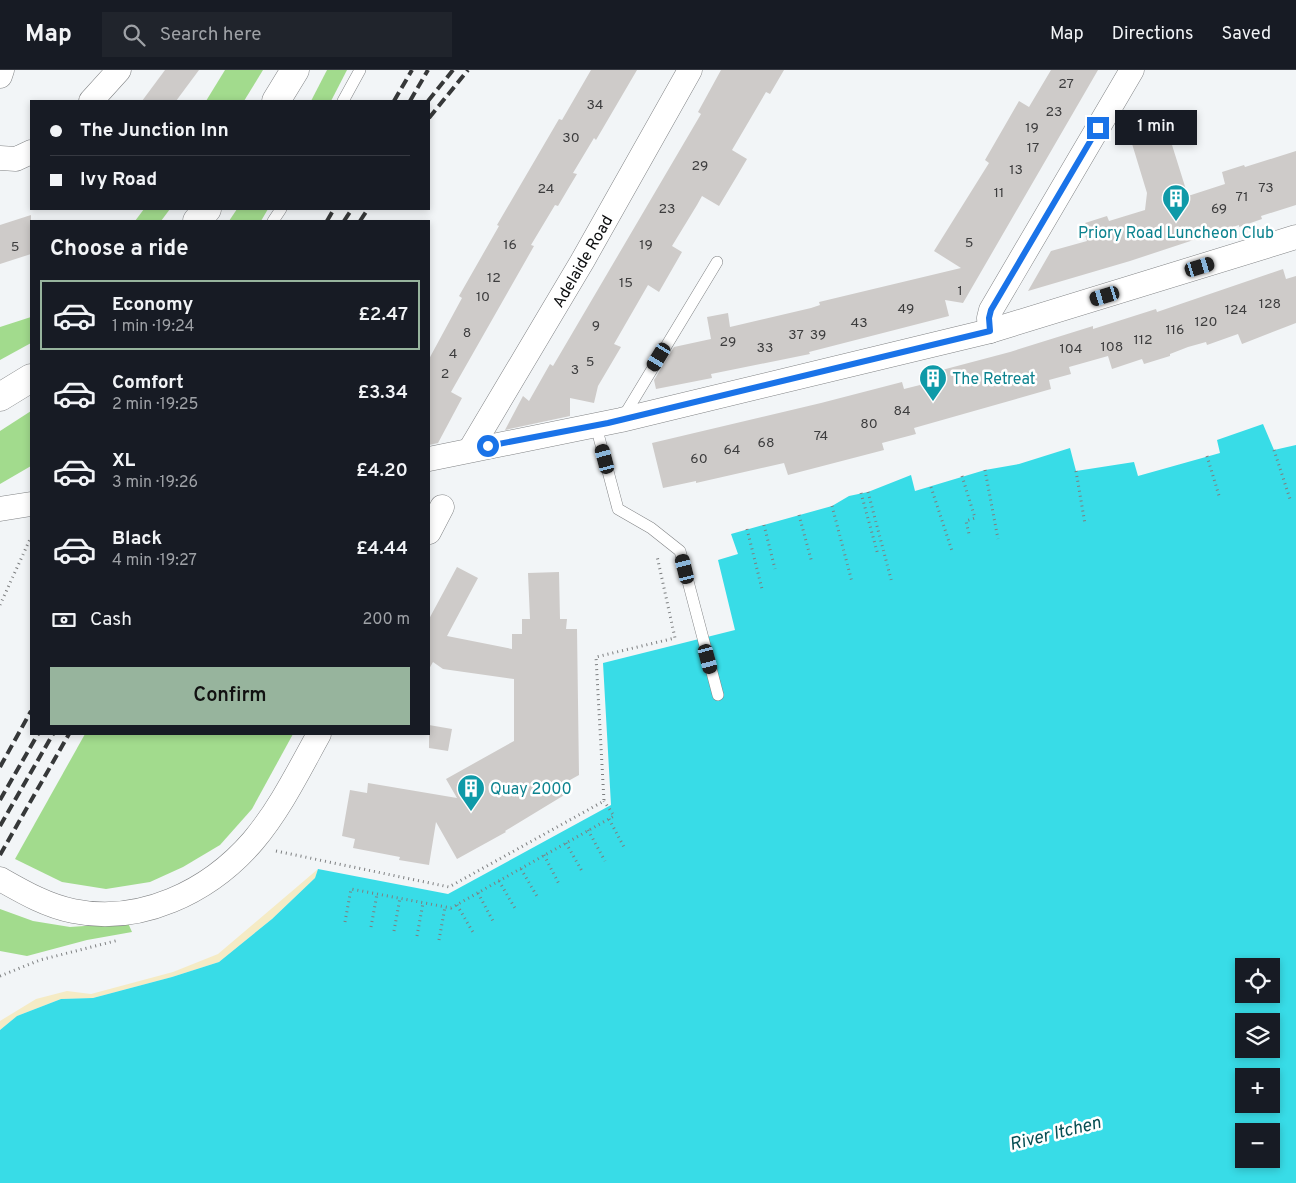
<!DOCTYPE html>
<meta charset="utf-8">
<style>
:root{--surface:#171b24;--page:#20242c;--text:#f1f3f6;--muted:#9ea1a6;--line:#363941;--accent:#97b49d}
body{margin:0;font-family:Overpass,sans-serif;background:var(--page);color:var(--text);height:100vh;display:flex;flex-direction:column;font-size:19px;white-space:nowrap}
*{box-sizing:border-box;margin:0}
p{font-size:16px;color:var(--muted)}
.icon{flex:none;width:28px;height:28px;fill:none;stroke:currentColor;stroke-width:2;stroke-linecap:round;stroke-linejoin:round}
.map{position:relative;flex:1;overflow:hidden}
.sheet{position:absolute;left:30px;top:150px;width:400px;height:515px;display:flex;flex-direction:column;background:var(--surface);border-radius:0px;box-shadow:0 2px 8px #0003}
.sheet>*{flex:none}
.hud{position:absolute;left:30px;top:30px;width:400px;height:110px;border-radius:0px;box-shadow:0 2px 8px #0003;display:grid;align-content:center;height:110px;padding:0 20px;background:var(--surface)}
.buttons{position:absolute;left:1235px;top:888px;display:grid;gap:10px}
.buttons a{display:grid;place-items:center;width:45px;height:45px;border-radius:0px;background:var(--surface);box-shadow:0 2px 8px #0003;font-size:25px}
.end{position:absolute;width:22px;height:22px;margin:-11px;border:6px solid #1a73e8;background:#fff;box-shadow:0 0 0 2px #fff}
.from{border-radius:50%}
.bubble{position:absolute;height:35px;border-radius:0px;background:var(--surface);box-shadow:0 2px 8px #0003;font-size:16px;font-weight:600;line-height:35px;text-align:center}
.car{position:absolute;width:15px;height:30px;margin:-15px -8px;border-radius:6px;box-shadow:0 0 4px 1px #0007;background:linear-gradient(#222 24%,#8ab4d8 0 40%,#222 0 76%,#8ab4d8 0 86%,#222 0)}
.hud b{display:flex;align-items:center;gap:18px;height:48px;font-size:19px}
.hud b+b{border-top:1px solid var(--line)}
.hud i{width:12px;height:12px;background:var(--text)}
ul{padding:0;list-style:none}
li{display:flex;align-items:center;gap:15px;height:70px;margin:0 10px 8px;padding:0 10px;border:2px solid transparent;border-radius:0px}
li div{flex:1}
li b{display:block;font-size:19px}
li em{font-style:normal;font-weight:600}
li.current{border-color:var(--accent)}
li>.icon{width:45px;height:45px;stroke-width:1.5}
h2{padding:0 20px;font-size:22px;line-height:60px}
.pay{display:flex;align-items:center;gap:12px;height:55px;padding:0 20px;font-size:19px}
.pay p{margin-inline-start:auto}
.cta{display:flex;gap:10px;margin-top:auto;padding:10px 20px}
.cta a{flex:1;height:58px;border-radius:0px;background:var(--accent);color:#111;font-size:20px;font-weight:600;line-height:58px;text-align:center}
header{display:flex;align-items:center;gap:30px;box-sizing:border-box;height:70px;padding:0 25px;background:var(--surface);border-bottom:1px solid var(--line)}
header strong{font-size:24px}
nav{display:flex;gap:28px;margin-inline-start:auto;font-size:18px}
.search{width:350px;height:45px;background:var(--page);display:flex;align-items:center;gap:12px;box-sizing:border-box;padding:0 18px;border-radius:0px;color:var(--muted);font-size:19px}
.map>svg:first-child{display:block}
</style>
<header>
<strong>Map</strong>
<div class="search"><svg class="icon" aria-label="search" viewBox="0 0 24 24"><circle cx="10" cy="10" r="6"/><path d="M15 15l6 6"/></svg>Search here</div>
<nav><a>Map</a><a>Directions</a><a>Saved</a></nav>
</header>
<div class="map">
<svg width="1296" height="1113" viewBox="0 0 1296 1113">
<rect width="100%" height="100%" fill="#f2f5f7"/>
<!-- green -->
<g fill="#a2db8d">
<polygon points="225,0 263,0 244,31 206,31"/>
<polygon points="327,0 347,0 331,31 311,31"/>
<polygon points="144,139 170,139 161,151 135,151"/>
<polygon points="237,139 268,139 261,151 229,151"/>
<polygon points="31,247 31,273 0,290 0,257"/>
<polygon points="31,341 31,396 0,414 0,361"/>
<polygon points="85,664 293,664 252,739 220,775 183,797 150,812 106,819 62,812 15,789"/>
<polygon points="0,839 33,851 70,857 128,853 132,862 87,870 27,886 0,881"/>
</g>
<!-- sand -->
<polygon fill="#f5ebc5" points="318,799 315,808 272,849 219,892 172,907 93,928 61,929 17,946 0,960 0,951 36,929 67,921 91,924 173,902 218,884"/>
<!-- water -->
<path fill="#38dce7" fill-rule="evenodd" d="M 1263,354 L 1274,380 L 1296,375 L 1296,1113 L 0,1113 L 0,960 L 17,946 L 61,929 L 93,928 L 172,907 L 219,892 L 272,849 L 315,808 L 318,799 L 448,824 L 611,735 L 603,593 L 735,560 L 718,490 L 738,484 L 731,464 L 832,436 L 849,426 L 868,422 L 911,405 L 915,421 L 985,400 L 1019,394 L 1070,378 L 1076,401 L 1134,392 L 1138,406 L 1220,383 L 1217,370 ZM 1244,896 L 1271,896 L 1271,924 L 1244,924 ZM 1244,951 L 1271,951 L 1271,979 L 1244,979 ZM 1244,1006 L 1271,1006 L 1271,1034 L 1244,1034 ZM 1244,1061 L 1271,1061 L 1271,1089 L 1244,1089 Z"/>
<!-- building -->
<g fill="#cecbc9">
<polygon points="165,0 199,0 176,31 142,31"/>
<polygon points="591,0 637,0 596,70 594,68 573,103 577,104 568,119 558,136 555,135 531,175 534,176 451,322 462,328 438,373 429,375 429,289 462,228 459,226 499,156 497,155 559,49 562,50"/>
<polygon points="721,0 784,0 770,24 766,22 732,80 747,89 737,106 719,136 702,126 697,135 672,176 682,182 659,222 648,215 614,274 621,277 598,316 594,333 570,328 570,346 505,360 523,326 529,331 550,294 553,296 701,44 698,42"/>
<polygon points="1051,0 1098,0 963,233 945,230 949,246 809,282 810,284 711,304 712,308 656,319 654,310 674,277 711,269 707,247 728,243 730,257 811,238 820,235 819,232 961,198 934,181 989,93 985,90 1019,31 1029,37"/>
<polygon points="1162,43 1188,126 1225,114 1222,102 1244,95 1245,97 1296,81 1296,135 1261,146 1262,149 1239,157 1239,155 1130,191 1028,221 1051,181 1087,171 1085,165 1089,164 1085,153 1107,146 1109,151 1145,140 1147,123 1126,54"/>
<polygon points="31,145 31,184 0,194 0,155"/>
<polygon points="1283,199 1286,209 1296,206 1296,253 1242,274 1238,264 1207,275 1206,272 1188,277 1170,284 1170,286 1144,294 1142,289 1112,299 1108,286 1069,297 1071,304 1049,310 1051,319 914,358 916,364 882,373 884,380 788,405 784,393 696,413 696,411 663,418 652,373 821,333 902,312 904,319 944,309 942,300 1010,282 1093,256 1093,259 1156,239 1157,242"/>
<polygon points="457,497 478,508 447,566 512,579 512,564 522,564 522,549 530,549 528,503 559,502 560,549 567,549 566,559 577,559 579,705 561,715 566,724 505,761 506,762 457,789 436,752 429,795 399,790 400,787 353,778 355,769 342,766 350,720 367,723 368,713 457,728 446,709 514,671 514,609 443,599 433,592 429,599 429,549"/>
<polygon points="429,655 452,659 448,681 429,678"/>
</g>
<g fill="none" stroke-linecap="round" stroke-linejoin="round">
<!-- service casing -->
<g stroke="#818385" stroke-width="12">
<g id="service">
<polyline points="343,31 360,0"/>
<polyline points="273,151 281,139"/>
<polyline points="622,349 717,192"/>
<polyline points="596,356 618,439 651,458 680,481 718,625"/>
</g>
</g>
<!-- minor casing -->
<g stroke="#818385" stroke-width="25">
<g id="minor">
<polyline points="0,6 2,0"/>
<polyline points="91,31 119,0"/>
<polyline points="0,88 16,89 31,82"/>
<polyline points="990,261 989,248 991,240 1132,0"/>
<polyline points="470,380 583,190 690,0"/>
<polyline points="429,389 621,350 990,261 1296,167"/>
<polyline points="0,439 31,434"/>
<polyline points="429,462 442,437"/>
<path d="M 0,809 C 23,822 47,836 73,841 C 140,855 209,822 253,771 C 280,739 299,700 319,664"/>
</g>
</g>
<!-- primary casing -->
<g stroke="#818385" stroke-width="29">
<g id="primary">
<polyline points="276,31 295,0"/>
<polyline points="197,151 207,139"/>
<polyline points="0,327 31,308"/>
</g>
</g>
<!-- path -->
<g stroke="#7d7f80" stroke-width="3" stroke-dasharray="1 4" stroke-linecap="butt">
<polyline points="1274,380 1290,429"/>
<polyline points="1207,386 1220,429"/>
<polyline points="985,400 998,469"/>
<polyline points="1076,401 1085,454"/>
<polyline points="962,406 975,448 966,451 969,464"/>
<polyline points="931,417 952,481"/>
<polyline points="868,422 892,513"/>
<polyline points="861,423 878,485"/>
<polyline points="832,436 852,512"/>
<polyline points="799,445 812,493"/>
<polyline points="764,455 775,499"/>
<polyline points="747,459 762,519"/>
<polyline points="0,535 31,467"/>
<polyline points="609,749 625,779"/>
<polyline points="588,760 605,791"/>
<polyline points="566,773 583,803"/>
<polyline points="276,781 449,817 604,731 596,587 675,568 657,486"/>
<polyline points="544,785 560,816"/>
<polyline points="521,799 538,828"/>
<polyline points="499,811 516,840"/>
<polyline points="478,823 494,853"/>
<polyline points="457,835 474,864"/>
<polyline points="345,852 351,819 451,838 614,746 604,731"/>
<polyline points="371,857 377,824"/>
<polyline points="394,861 400,828"/>
<polyline points="417,866 423,833"/>
<polyline points="439,870 445,837"/>
<polyline points="0,906 40,890 119,870"/>
</g>
<!-- service -->
<use href="#service" stroke="#fff" stroke-width="11"/>
<!-- minor -->
<use href="#minor" stroke="#fff" stroke-width="24"/>
<!-- primary -->
<use href="#primary" stroke="#fff" stroke-width="28"/>
<!-- rail -->
<g stroke="#363839" stroke-width="4" stroke-dasharray="10 5" stroke-linecap="butt">
<polyline points="394,31 412,0"/>
<polyline points="410,31 428,0"/>
<polyline points="428,31 453,0"/>
<polyline points="429,48 468,0"/>
<polyline points="327,151 334,139"/>
<polyline points="344,151 352,139"/>
<polyline points="360,151 368,139"/>
<polyline points="0,697 31,641"/>
<polyline points="0,730 38,664"/>
<polyline points="0,756 53,664"/>
<polyline points="0,785 69,664"/>
</g>
</g>
<g fill="none" stroke-linecap="round" stroke-linejoin="round">
<!-- route -->
<polyline stroke="#1a73e8" stroke-width="6" points="488,376 608,353 990,261 989,248 991,240 1098,58"/>
</g>
<!-- icons -->
<defs>
<g id="building-pin" transform="scale(1.4375)"><path d="M0 17L-7.5 6A9.5 9.5 0 1 1 7.5 6Z" fill="#0f9aa8" stroke="#fff"/><path d="M-4-6H4V6H1V3H-1V6H-4ZM-2.5-4.3h1.7v1.8h-1.7ZM.8-4.3h1.7v1.8H.8ZM-2.5-1h1.7V.8h-1.7ZM.8-1h1.7V.8H.8Z" fill="#fff"/></g>
</defs>
<g fill-rule="evenodd">
<use href="#building-pin" x="1176" y="128"/>
<use href="#building-pin" x="933" y="308"/>
<use href="#building-pin" x="471" y="718"/>
</g>
<g text-anchor="middle" stroke-width="5" stroke-linejoin="round" paint-order="stroke">
<!-- number labels -->
<g font-size="14" fill="#3d3d3e">
<text x="1066" y="18">27</text>
<text x="595" y="39">34</text>
<text x="1054" y="46">23</text>
<text x="1032" y="62">19</text>
<text x="571" y="72">30</text>
<text x="1033" y="82">17</text>
<text x="700" y="100">29</text>
<text x="1016" y="104">13</text>
<text x="1266" y="122">73</text>
<text x="546" y="123">24</text>
<text x="999" y="127">11</text>
<text x="1242" y="131">71</text>
<text x="667" y="143">23</text>
<text x="1219" y="143">69</text>
<text x="969" y="177">5</text>
<text x="510" y="179">16</text>
<text x="646" y="179">19</text>
<text x="15" y="181">5</text>
<text x="494" y="212">12</text>
<text x="626" y="217">15</text>
<text x="960" y="225">1</text>
<text x="483" y="231">10</text>
<text x="1270" y="238">128</text>
<text x="906" y="243">49</text>
<text x="1236" y="244">124</text>
<text x="1206" y="256">120</text>
<text x="859" y="257">43</text>
<text x="596" y="260">9</text>
<text x="1175" y="264">116</text>
<text x="467" y="267">8</text>
<text x="796" y="269">37</text>
<text x="818" y="269">39</text>
<text x="1143" y="274">112</text>
<text x="728" y="276">29</text>
<text x="1112" y="281">108</text>
<text x="765" y="282">33</text>
<text x="1071" y="283">104</text>
<text x="453" y="288">4</text>
<text x="590" y="296">5</text>
<text x="575" y="304">3</text>
<text x="445" y="308">2</text>
<text x="902" y="345">84</text>
<text x="869" y="358">80</text>
<text x="821" y="370">74</text>
<text x="766" y="377">68</text>
<text x="732" y="384">64</text>
<text x="699" y="393">60</text>
</g>
<!-- culture labels -->
<g font-size="16" fill="#0d838f" stroke="#fff" text-anchor="start">
<text x="1176" y="168" text-anchor="middle">Priory Road Luncheon Club</text>
<text x="952" y="314">The Retreat</text>
<text x="490" y="724">Quay 2000</text>
</g>
<!-- street labels -->
<g font-size="16" fill="#0d0e0f" stroke="#fff">
<text transform="translate(582 191) rotate(-60)" y="6">Adelaide Road</text>
</g>
<!-- water labels -->
<g font-size="18" font-style="italic" fill="#064e53" stroke="#fff">
<text transform="translate(1055 1063) rotate(-14)" y="6">River Itchen</text>
</g>
</g>
</svg>
<div class="buttons">
<a><svg class="icon" aria-label="locate" viewBox="0 0 24 24"><circle cx="12" cy="12" r="6"/><path d="M12 2v4M12 18v4M2 12h4M18 12h4"/></svg></a>
<a><svg class="icon" aria-label="layers" viewBox="0 0 24 24"><path d="M12 4l9 5-9 5-9-5zM3 14l9 5 9-5"/></svg></a>
<a>+</a>
<a>−</a>
</div>
<i class="end from" style="left:488px;top:376px"></i>
<i class="end" style="left:1098px;top:58px"></i>
<div class="bubble" style="left:1115px;top:40px;width:82px">1 min</div>
<i class="car" style="left:1200px;top:197px;rotate:73deg"></i>
<i class="car" style="left:1105px;top:226px;rotate:253deg"></i>
<i class="car" style="left:659px;top:287px;rotate:211deg"></i>
<i class="car" style="left:605px;top:389px;rotate:345deg"></i>
<i class="car" style="left:685px;top:499px;rotate:346deg"></i>
<i class="car" style="left:708px;top:589px;rotate:165deg"></i>
<div class="hud">
<b><i class="from"></i>The Junction Inn</b>
<b><i></i>Ivy Road</b>
</div>
<section class="sheet">
<h2>Choose a ride</h2>
<ul>
<li class="current"><svg class="icon" aria-label="car" viewBox="0 0 24 24"><path d="M5 17H2v-5l4-1 3-4h7l3 4 3 1v5h-3M9 17h6M6 11h13"/><circle cx="7" cy="17" r="2"/><circle cx="17" cy="17" r="2"/></svg><div><b>Economy</b><p>1 min · 19:24</p></div><em>£2.47</em></li>
<li><svg class="icon" aria-label="car" viewBox="0 0 24 24"><path d="M5 17H2v-5l4-1 3-4h7l3 4 3 1v5h-3M9 17h6M6 11h13"/><circle cx="7" cy="17" r="2"/><circle cx="17" cy="17" r="2"/></svg><div><b>Comfort</b><p>2 min · 19:25</p></div><em>£3.34</em></li>
<li><svg class="icon" aria-label="car" viewBox="0 0 24 24"><path d="M5 17H2v-5l4-1 3-4h7l3 4 3 1v5h-3M9 17h6M6 11h13"/><circle cx="7" cy="17" r="2"/><circle cx="17" cy="17" r="2"/></svg><div><b>XL</b><p>3 min · 19:26</p></div><em>£4.20</em></li>
<li><svg class="icon" aria-label="car" viewBox="0 0 24 24"><path d="M5 17H2v-5l4-1 3-4h7l3 4 3 1v5h-3M9 17h6M6 11h13"/><circle cx="7" cy="17" r="2"/><circle cx="17" cy="17" r="2"/></svg><div><b>Black</b><p>4 min · 19:27</p></div><em>£4.44</em></li>
</ul>
<div class="pay"><svg class="icon" aria-label="cash" viewBox="0 0 24 24"><path d="M3 7h18v10H3z"/><circle cx="12" cy="12" r="2"/></svg>Cash<p>200 m</p></div>
<div class="cta"><a>Confirm</a></div>
</section>
</div>
